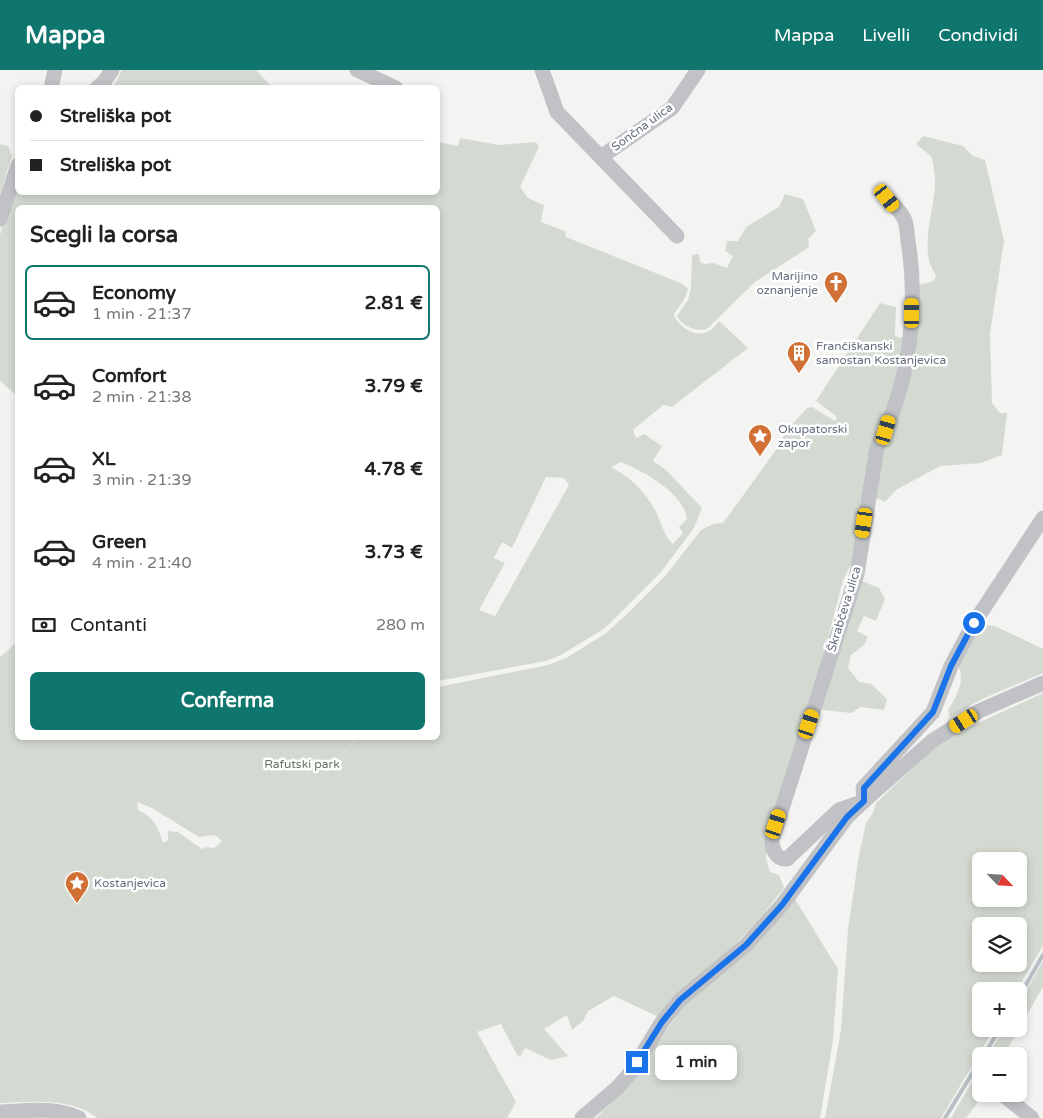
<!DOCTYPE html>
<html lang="it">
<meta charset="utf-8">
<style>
:root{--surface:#fff;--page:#f2f2f2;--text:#222;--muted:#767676;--line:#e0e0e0;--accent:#0f766e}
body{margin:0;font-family:"Varela Round",sans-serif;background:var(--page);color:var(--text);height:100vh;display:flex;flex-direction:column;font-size:19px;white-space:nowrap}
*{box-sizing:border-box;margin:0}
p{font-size:16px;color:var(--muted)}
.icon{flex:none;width:28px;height:28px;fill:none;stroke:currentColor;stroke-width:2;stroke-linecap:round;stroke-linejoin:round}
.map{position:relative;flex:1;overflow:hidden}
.panel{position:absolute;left:15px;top:135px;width:425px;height:535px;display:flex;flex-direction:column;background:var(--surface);border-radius:8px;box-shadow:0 2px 8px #0003}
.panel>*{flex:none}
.guide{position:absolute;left:15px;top:15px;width:425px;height:110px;border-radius:8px;box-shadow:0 2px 8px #0003;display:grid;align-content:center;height:110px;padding:0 15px;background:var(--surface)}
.needle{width:32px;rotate:115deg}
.fabs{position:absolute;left:972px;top:782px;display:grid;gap:10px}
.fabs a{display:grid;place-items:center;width:55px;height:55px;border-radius:8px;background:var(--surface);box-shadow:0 2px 8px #0003;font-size:25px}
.end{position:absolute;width:22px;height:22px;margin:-11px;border:6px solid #1a73e8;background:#fff;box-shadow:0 0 0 2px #fff}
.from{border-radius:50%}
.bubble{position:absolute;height:35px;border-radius:8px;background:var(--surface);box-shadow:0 2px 8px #0003;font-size:16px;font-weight:700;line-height:35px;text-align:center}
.car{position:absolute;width:15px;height:30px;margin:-15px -8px;border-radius:6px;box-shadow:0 0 4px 1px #0007;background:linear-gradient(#f5c518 24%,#345 0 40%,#f5c518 0 76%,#345 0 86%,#f5c518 0)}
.guide b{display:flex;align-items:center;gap:18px;height:48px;font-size:19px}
.guide b+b{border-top:1px solid var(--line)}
.guide i{width:12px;height:12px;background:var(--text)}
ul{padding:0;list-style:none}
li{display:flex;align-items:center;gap:15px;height:75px;margin:0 10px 8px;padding:0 5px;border:2px solid transparent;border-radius:8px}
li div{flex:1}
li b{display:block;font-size:19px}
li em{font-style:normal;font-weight:700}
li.selected{border-color:var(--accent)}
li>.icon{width:45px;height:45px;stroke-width:1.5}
h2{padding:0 15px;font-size:22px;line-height:60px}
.pay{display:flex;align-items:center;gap:12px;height:55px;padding:0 15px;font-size:19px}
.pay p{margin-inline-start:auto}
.cta{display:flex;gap:10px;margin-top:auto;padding:10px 15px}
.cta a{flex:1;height:58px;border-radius:8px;background:var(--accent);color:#fff;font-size:20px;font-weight:700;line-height:58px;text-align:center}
header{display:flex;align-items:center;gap:30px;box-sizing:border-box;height:70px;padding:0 25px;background:var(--accent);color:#fff}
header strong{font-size:24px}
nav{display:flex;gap:28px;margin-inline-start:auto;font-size:18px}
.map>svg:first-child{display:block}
</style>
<header>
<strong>Mappa</strong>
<nav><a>Mappa</a><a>Livelli</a><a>Condividi</a></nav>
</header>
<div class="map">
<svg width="1043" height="1048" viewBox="0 0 1043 1048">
<rect width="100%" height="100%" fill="#f3f4f1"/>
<!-- green -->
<g fill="#d4dad2" fill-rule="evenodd">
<polygon points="122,0 256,0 272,17 113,17"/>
<path d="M 923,66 L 963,76 L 973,86 L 985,90 L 1004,171 L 990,264 L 992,333 L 1000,343 L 1007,343 L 1002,385 L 981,393 L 940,396 L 896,420 L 885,432 L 871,426 L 918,215 L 934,211 L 936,205 C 918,182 934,142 935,114 C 936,106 933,96 932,87 L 916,74 Z"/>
<path d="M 460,68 L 499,75 L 536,72 L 539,77 L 520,117 L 528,128 L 544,135 L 541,152 L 565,161 L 566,167 L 683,214 L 688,219 L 685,228 L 674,244 C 677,256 695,268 707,262 C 712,260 716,255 719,251 L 748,278 L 672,337 L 663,335 L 633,360 L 636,368 L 644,364 L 662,376 L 653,391 L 665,399 L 702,438 L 694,458 L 661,502 L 605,558 L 561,585 L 546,591 L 438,611 L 438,138 L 18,138 L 17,326 L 0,311 L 0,165 L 17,97 L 18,122 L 438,122 L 438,72 L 458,76 ZM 621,392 C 643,401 684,423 687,449 L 679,457 L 683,463 L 673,474 C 663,465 661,451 655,440 C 644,420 630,407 611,397 ZM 546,407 L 564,408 L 569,415 L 495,546 L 479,540 L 505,493 L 494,488 L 502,472 L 512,478 Z"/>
<polygon points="0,74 8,76 12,86 0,124"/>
<path d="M 785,124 L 803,129 L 816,161 L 808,169 L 809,177 L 755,212 L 707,259 C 696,262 683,257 677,246 L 688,230 L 691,218 L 692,185 L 699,184 L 700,192 L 704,194 L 713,193 L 727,198 L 733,186 L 725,181 L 727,171 L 738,171 L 746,157 L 779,137 Z"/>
<path d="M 880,233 L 896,237 L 895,266 L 902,268 L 899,290 L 854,489 L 843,510 L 821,596 L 771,762 L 766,788 L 770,802 L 779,805 L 784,818 L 757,852 L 661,948 L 614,926 L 588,941 L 583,951 L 572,960 L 567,945 L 544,959 L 568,986 L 551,990 L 525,978 L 520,987 L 517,985 L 501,954 L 477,962 L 516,1032 L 507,1048 L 97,1048 C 72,1027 30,1032 0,1033 L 0,587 L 17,572 L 18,668 L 355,668 L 343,684 L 356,668 L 438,668 L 438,617 L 548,595 L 568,587 L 605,564 L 627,544 L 666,505 L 701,460 L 713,454 L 723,453 L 776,380 L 787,360 L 807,338 L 812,337 L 835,351 L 837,347 L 816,331 ZM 137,732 L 152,738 L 199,767 L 215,765 L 222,771 L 214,778 L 207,777 L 202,779 L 178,762 L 168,761 L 168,770 L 163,773 C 158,756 154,748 138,740 Z"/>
<polygon points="862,511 879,518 885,529 876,551 864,546 857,561 868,567 864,575 851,585 848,598 859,612 871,614 887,629 884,640 860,637 852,643 821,640"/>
<path d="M 980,553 L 997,557 L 1043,579 L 1043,603 L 982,629 L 950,647 L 948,640 C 956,627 966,611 958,596 Z"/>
<path d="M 1043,623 L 1043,876 L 1016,921 L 981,921 L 981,959 L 994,959 L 941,1048 L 825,1048 L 841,960 L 848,859 L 859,785 L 866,753 L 873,743 L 876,733 L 934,678 L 961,661 ZM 981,791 L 1019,791 L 1019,829 L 981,829 ZM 981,856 L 1019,856 L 1019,894 L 981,894 Z"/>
<polygon points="795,829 838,899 833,970 820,1048 596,1048 620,1023 691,927"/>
<polygon points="1043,891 1043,917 1003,986 987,986 1004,959 1019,959 1019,933"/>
<polygon points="981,996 981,1024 984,1024 966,1048 951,1048"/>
</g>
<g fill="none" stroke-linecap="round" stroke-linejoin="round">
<!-- stream -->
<g stroke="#b8c0c5" stroke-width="4">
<polyline points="1019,927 1043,885"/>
<polyline points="983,986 1000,959"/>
<polyline points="945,1048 981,989"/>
</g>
<!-- minor -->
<g stroke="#c0c2c6" stroke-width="15">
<polyline points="357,0 396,18"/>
<polyline points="542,0 557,42 677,166"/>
<polyline points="51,18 55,0"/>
<polyline points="97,18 104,12 112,0"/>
<polyline points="601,87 672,38 698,0"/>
<polyline points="0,149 18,95"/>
<path d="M 864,731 L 839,740 L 787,789 C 776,790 772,779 772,770 L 857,504 L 877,377 C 909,318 919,237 908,171 C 907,163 907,151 902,145 C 898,139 892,133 887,128"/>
<polyline points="864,731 863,718 933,642 951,596 974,553 1043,448"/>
<polyline points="1002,1024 1032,1048"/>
<path d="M 0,1042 C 26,1041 55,1036 79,1048"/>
<polyline points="582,1048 618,1017 632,1001 662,952 680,930 746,875 782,835 847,747 864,731 932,671 979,641 1043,613"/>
</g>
</g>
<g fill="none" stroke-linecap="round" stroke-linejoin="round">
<!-- route -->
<polyline stroke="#1a73e8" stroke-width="6" points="637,992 662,952 680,930 746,875 782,835 847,747 864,731 864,718 933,642 951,596 974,553"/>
</g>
<!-- icons -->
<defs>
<g id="church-pin" transform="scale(1.25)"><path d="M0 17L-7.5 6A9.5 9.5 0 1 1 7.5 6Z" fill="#d07034" stroke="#fff"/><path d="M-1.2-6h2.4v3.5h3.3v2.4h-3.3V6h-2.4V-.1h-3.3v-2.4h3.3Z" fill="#fff"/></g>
<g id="building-pin" transform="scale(1.25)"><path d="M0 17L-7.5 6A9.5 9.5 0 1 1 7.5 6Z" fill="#d07034" stroke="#fff"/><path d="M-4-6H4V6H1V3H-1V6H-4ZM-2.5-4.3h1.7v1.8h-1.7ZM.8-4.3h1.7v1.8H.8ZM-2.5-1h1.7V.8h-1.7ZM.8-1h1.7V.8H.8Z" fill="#fff"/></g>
<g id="sight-pin" transform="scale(1.25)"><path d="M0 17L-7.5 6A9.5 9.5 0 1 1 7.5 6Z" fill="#d07034" stroke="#fff"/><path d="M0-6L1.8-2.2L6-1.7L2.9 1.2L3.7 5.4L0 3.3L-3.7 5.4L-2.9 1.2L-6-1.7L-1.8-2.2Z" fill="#fff"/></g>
</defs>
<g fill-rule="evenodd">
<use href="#church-pin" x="836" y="213"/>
<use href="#building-pin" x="799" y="283"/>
<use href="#sight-pin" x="760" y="366"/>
<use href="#sight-pin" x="77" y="813"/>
</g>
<g text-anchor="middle" stroke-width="5" stroke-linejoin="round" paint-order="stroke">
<!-- street labels -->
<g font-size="12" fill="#66707f" stroke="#fff">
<text transform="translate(642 57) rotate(-36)" y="4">Sončna ulica</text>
<text transform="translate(844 539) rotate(-73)" y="4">Škrabčeva ulica</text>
</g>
<!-- poi labels -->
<g font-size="12" fill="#66707f" stroke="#fff" text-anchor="start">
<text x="818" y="210" text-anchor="end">Marijino<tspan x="818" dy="14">oznanjenje</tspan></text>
<text x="816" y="280">Frančiškanski<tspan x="816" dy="14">samostan Kostanjevica</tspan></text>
<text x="778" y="363">Okupatorski<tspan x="778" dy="14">zapor</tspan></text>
<text x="94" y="817">Kostanjevica</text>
</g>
<!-- park labels -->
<g font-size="12" fill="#657664" stroke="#fff">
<text x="302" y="698">Rafutski park</text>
</g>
</g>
</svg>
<div class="fabs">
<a><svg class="needle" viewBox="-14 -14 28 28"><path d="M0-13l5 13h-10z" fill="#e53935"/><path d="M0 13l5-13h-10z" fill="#767676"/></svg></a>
<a><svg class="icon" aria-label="layers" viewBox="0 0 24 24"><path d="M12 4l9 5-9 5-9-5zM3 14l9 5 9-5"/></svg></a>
<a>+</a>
<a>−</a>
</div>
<i class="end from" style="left:974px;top:553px"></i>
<i class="end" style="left:637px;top:992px"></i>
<div class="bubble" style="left:655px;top:975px;width:82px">1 min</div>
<i class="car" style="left:887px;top:128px;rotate:141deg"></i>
<i class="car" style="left:912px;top:243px;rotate:0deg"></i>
<i class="car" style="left:886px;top:360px;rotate:16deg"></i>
<i class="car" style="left:864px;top:453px;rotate:188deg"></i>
<i class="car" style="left:964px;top:651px;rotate:238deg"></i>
<i class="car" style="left:809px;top:654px;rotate:18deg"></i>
<i class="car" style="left:776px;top:754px;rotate:18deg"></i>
<div class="guide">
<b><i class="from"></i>Streliška pot</b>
<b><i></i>Streliška pot</b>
</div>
<section class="panel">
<h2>Scegli la corsa</h2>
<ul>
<li class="selected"><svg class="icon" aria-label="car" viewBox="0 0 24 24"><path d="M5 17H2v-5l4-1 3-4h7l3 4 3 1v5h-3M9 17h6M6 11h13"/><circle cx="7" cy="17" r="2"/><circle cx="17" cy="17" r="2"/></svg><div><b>Economy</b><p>1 min · 21:37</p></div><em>2.81 €</em></li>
<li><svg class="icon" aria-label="car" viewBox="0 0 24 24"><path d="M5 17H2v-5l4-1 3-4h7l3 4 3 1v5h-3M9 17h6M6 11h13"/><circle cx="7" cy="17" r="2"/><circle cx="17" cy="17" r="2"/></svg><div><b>Comfort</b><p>2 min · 21:38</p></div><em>3.79 €</em></li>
<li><svg class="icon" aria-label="car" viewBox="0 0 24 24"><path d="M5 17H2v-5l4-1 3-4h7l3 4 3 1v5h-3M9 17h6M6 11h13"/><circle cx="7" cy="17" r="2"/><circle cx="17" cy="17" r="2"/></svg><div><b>XL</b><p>3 min · 21:39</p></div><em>4.78 €</em></li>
<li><svg class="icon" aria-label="car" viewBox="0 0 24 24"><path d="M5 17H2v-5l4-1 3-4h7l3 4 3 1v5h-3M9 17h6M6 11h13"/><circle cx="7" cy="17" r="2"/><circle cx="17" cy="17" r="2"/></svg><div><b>Green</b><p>4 min · 21:40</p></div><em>3.73 €</em></li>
</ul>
<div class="pay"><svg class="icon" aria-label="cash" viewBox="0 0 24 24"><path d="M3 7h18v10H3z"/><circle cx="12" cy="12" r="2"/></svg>Contanti<p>280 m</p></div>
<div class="cta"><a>Conferma</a></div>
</section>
</div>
